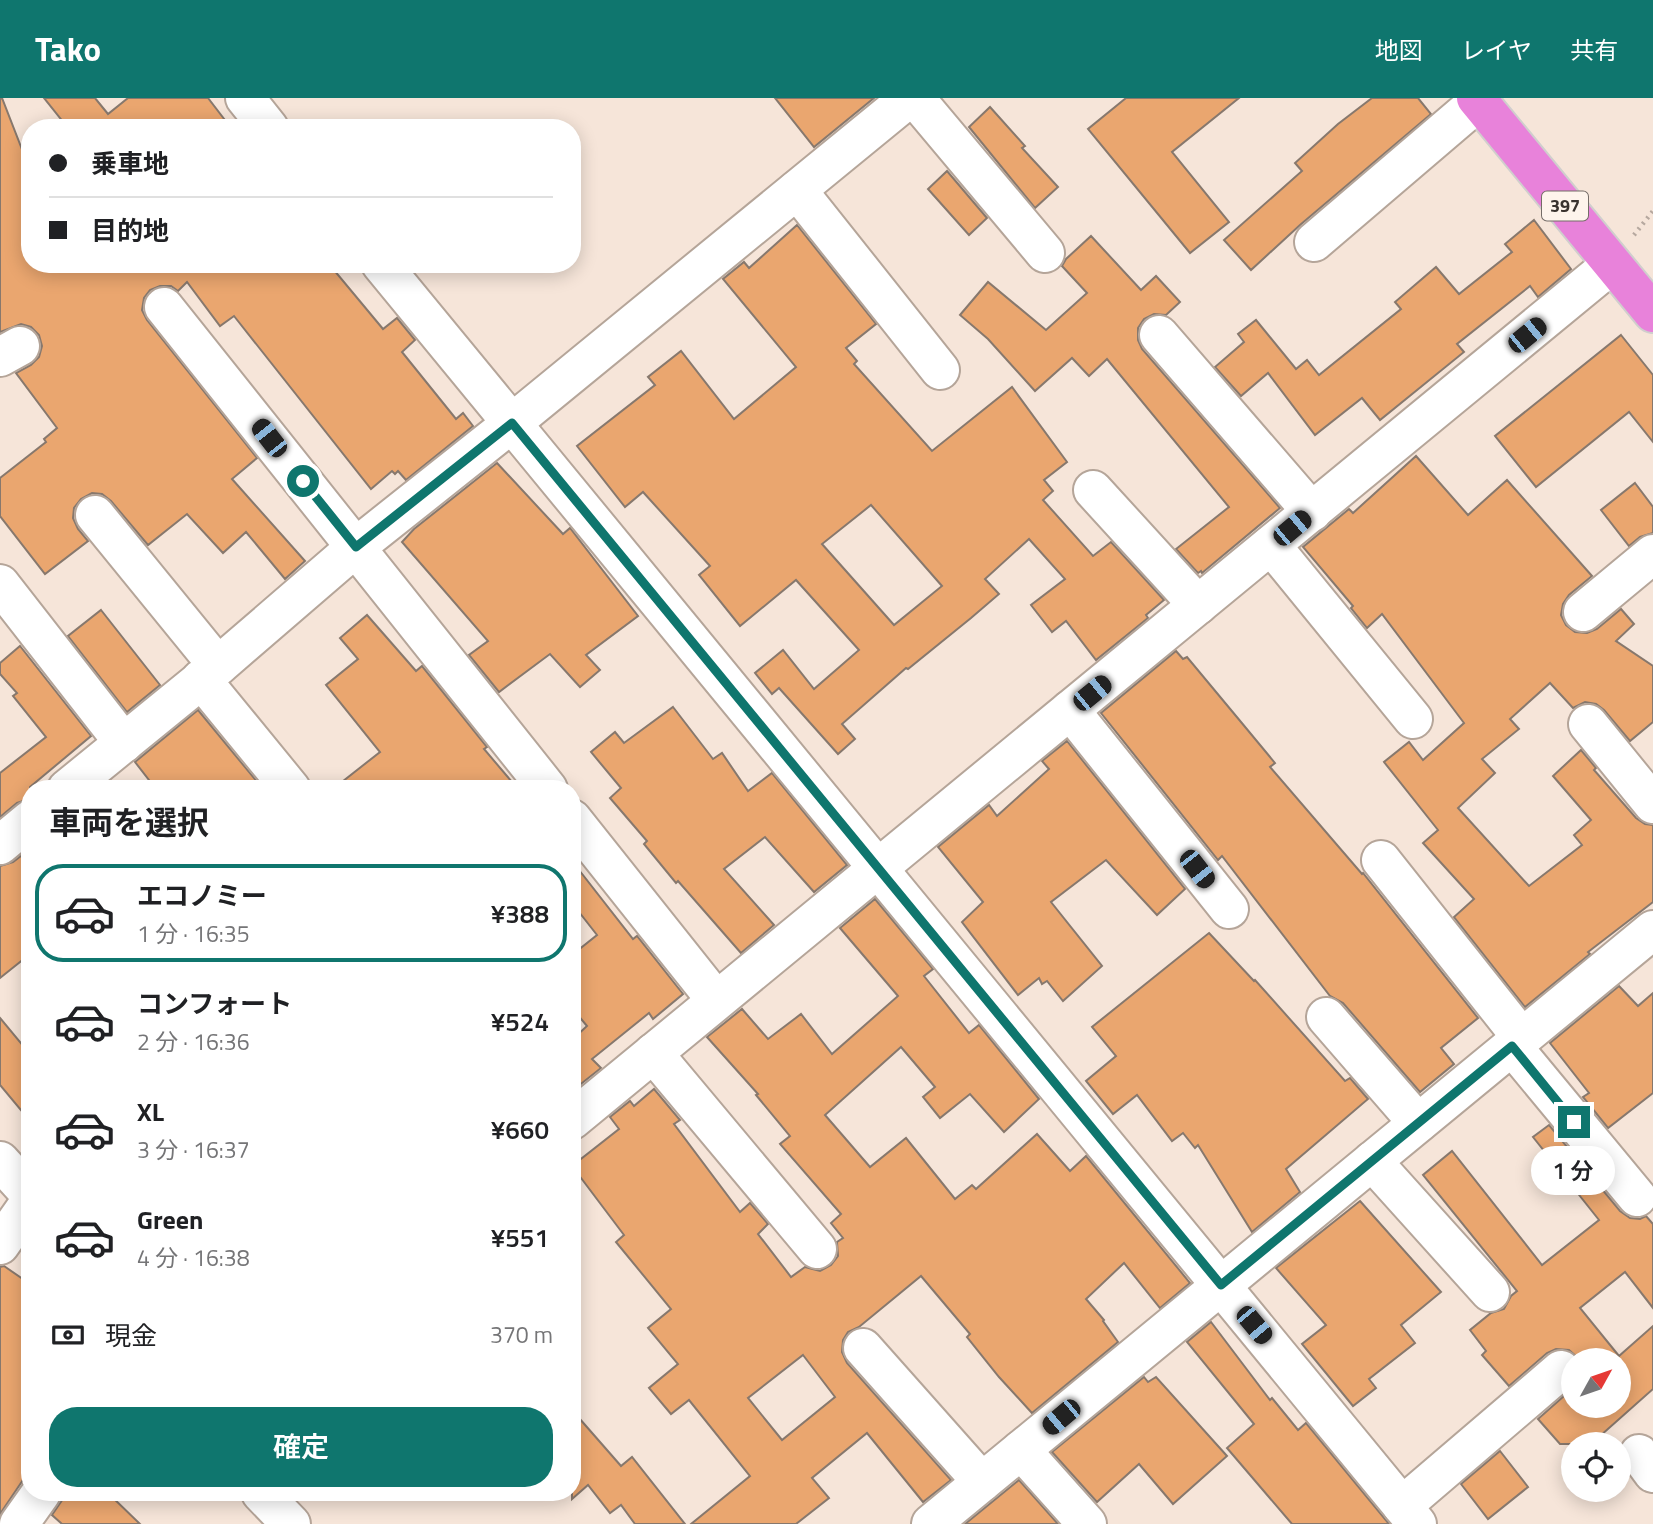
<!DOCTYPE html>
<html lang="ja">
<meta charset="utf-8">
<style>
:root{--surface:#fff;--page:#f6f6f6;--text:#202124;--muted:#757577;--line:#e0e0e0;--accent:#0f766e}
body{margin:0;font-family:"Titillium Web","Noto Sans JP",sans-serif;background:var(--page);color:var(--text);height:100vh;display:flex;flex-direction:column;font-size:26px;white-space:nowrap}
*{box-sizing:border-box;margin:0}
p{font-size:23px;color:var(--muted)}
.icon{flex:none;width:38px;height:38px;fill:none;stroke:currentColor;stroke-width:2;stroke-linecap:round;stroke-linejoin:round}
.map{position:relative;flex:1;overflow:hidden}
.panel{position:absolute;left:21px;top:682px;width:560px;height:721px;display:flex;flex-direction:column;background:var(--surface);border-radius:28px;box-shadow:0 4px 18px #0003}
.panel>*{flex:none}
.guide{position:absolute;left:21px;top:21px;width:560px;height:154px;border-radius:28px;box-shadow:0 4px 18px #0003;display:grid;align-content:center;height:154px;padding:0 28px;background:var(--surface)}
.needle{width:46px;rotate:50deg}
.tools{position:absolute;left:1561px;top:1250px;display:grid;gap:14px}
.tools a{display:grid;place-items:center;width:70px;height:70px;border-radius:50%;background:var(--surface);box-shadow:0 4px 18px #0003;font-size:35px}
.end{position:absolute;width:32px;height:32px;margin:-16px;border:9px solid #0f766e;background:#fff;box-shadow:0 0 0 4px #fff}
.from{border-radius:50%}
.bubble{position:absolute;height:49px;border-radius:24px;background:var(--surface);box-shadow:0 4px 18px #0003;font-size:23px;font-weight:600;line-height:49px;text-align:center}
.car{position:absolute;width:21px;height:42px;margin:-21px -10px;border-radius:9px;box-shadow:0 0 5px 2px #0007;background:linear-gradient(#222 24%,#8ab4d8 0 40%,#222 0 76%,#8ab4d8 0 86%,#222 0)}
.guide b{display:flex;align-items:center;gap:24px;height:66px;font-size:26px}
.guide b+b{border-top:2px solid var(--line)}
.guide i{width:18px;height:18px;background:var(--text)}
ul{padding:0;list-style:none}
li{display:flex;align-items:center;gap:21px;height:98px;margin:0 14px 10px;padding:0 14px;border:4px solid transparent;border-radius:28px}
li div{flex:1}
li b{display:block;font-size:26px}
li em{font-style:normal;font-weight:600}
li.selected{border-color:var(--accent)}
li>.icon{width:63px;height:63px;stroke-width:1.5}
h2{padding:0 28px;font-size:32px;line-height:84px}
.pay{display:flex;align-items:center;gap:18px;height:77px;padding:0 28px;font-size:26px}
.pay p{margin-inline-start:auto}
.cta{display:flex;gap:14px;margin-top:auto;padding:14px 28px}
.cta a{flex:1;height:80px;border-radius:28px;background:var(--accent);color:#fff;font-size:28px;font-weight:600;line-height:80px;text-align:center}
header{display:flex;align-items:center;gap:42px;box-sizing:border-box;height:98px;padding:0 35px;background:var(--accent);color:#fff}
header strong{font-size:33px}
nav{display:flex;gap:38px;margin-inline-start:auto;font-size:24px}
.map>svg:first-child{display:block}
</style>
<header>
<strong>Tako</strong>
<nav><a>地図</a><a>レイヤ</a><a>共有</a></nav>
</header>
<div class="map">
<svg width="1653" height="1426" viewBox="0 0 1653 1426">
<rect width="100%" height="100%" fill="#f6e5d9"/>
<!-- building -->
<g fill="#eaa66f" stroke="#87786d" stroke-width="2" fill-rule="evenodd">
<polygon points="2,0 30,72 30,166 329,166 383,231 397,220 415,242 402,254 456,321 463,315 473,328 406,382 398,373 395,376 392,373 371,391 234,218 220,228 187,184 178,193 171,188 160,188 150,192 144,200 142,212 147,222 257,360 232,381 305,463 285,481 246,434 223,455 187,416 148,447 111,403 102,396 92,395 81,401 74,410 73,420 78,431 88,443 45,476 0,418 0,380 46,344 44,341 57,330 16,275 31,267 39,259 42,248 39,237 31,229 21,226 0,234 0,1"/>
<polygon points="44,0 95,0 108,16 128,0 208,0 231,30 68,30"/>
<polygon points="775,0 874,0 814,49"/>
<polygon points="1126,0 1239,0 1172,54 1229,124 1190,155 1088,31"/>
<polygon points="1372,0 1418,0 1431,16 1300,127 1251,172 1224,142 1302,73 1295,65 1338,26"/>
<polygon points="990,9 1025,48 1022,50 1058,89 1035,110 969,29"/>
<polygon points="947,73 987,120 969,137 928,91"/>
<polygon points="1534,122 1571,171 1538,199 1530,188 1457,246 1464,254 1380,322 1362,300 1315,337 1268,275 1241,298 1215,269 1244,244 1238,236 1256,222 1296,271 1307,262 1319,277 1401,211 1395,204 1436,169 1459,196 1512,154 1505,146"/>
<path d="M 797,127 L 876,226 L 846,250 L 857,263 L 854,266 L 932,353 L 1012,289 L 1067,364 L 1044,382 L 1053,393 L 1043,402 L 1093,458 L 1111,444 L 1164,502 L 1146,517 L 1148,520 L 1096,562 L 1066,523 L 1052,534 L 1031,507 L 1065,481 L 1029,441 L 985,481 L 999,496 L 971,520 L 908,571 L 906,570 L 842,626 L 855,641 L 838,656 L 779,590 L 772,596 L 755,575 L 783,552 L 814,591 L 859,552 L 796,482 L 740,528 L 699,477 L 710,468 L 643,394 L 625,409 L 577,348 L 655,287 L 648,279 L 681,253 L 734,321 L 796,269 L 723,181 L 744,164 L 749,170 ZM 871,407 L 942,488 L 894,527 L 822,446 Z"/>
<polygon points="1091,138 1141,192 1156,178 1180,204 1166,217 1154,216 1144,221 1138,230 1138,242 1142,251 1280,410 1202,475 1201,473 1198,475 1176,451 1229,409 1107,261 1089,278 1072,260 1035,293 988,241 960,217 988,184 1046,232 1087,195 1062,168 1066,161"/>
<polygon points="1621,237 1653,277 1653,344 1629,314 1536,389 1495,338"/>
<polygon points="1416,358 1468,417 1507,382 1592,478 1569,497 1563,506 1561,517 1566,527 1575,534 1587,535 1597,531 1621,511 1634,526 1616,543 1653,568 1653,624 1630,643 1604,612 1596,606 1585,604 1573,610 1550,585 1510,621 1519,631 1482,661 1495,675 1458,710 1529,788 1582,747 1574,737 1591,722 1553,678 1581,652 1596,670 1594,672 1636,720 1645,726 1653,727 1653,804 1588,854 1590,856 1525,909 1454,819 1474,801 1423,745 1438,732 1384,664 1409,644 1423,662 1464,625 1382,516 1367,530 1351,510 1353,508 1303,449 1349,411 1353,415"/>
<polygon points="497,365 563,436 570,430 638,518 586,557 600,572 580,589 550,556 499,594 469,557 488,543 402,444 414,431"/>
<polygon points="1635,385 1653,409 1653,435 1640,439 1629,448 1601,412"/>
<polygon points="101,512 160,587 127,614 68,538"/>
<polygon points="367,517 416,573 422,568 487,649 484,651 518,691 333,691 380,654 326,587 358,561 340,540"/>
<polygon points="20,548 91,638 30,689 30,701 17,705 0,719 0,675 46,639 13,598 17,595 0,576 0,565"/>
<polygon points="1176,553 1183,561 1187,559 1241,624 1275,665 1270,669 1362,776 1363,775 1478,920 1441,950 1454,966 1420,994 1343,905 1330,898 1222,758 1218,762 1101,615"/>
<polygon points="673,609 713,661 722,655 748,693 772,675 847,767 814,794 765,739 724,771 774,827 741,855 678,783 676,785 644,746 647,743 610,700 621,690 591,654 615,634 624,645"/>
<polygon points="198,612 263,691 156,691 135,664"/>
<polygon points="1067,643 1185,791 1157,817 1106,762 1051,804 1102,868 1063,903 1047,883 1042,886 1039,880 1018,897 962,824 983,804 938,749 989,707 997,718 1049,671 1042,663"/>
<polygon points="30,751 30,856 0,880 0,768 13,764"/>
<polygon points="572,763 633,841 637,838 683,896 653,921 649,915 592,961 601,970 572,993 572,938 574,940 587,928 572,910 572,857 597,837 572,805"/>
<path d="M 875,801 L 933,871 L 924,878 L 969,935 L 979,927 L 1039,1001 L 1004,1034 L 970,996 L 940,1020 L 923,999 L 935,989 L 901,949 L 825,1017 L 870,1069 L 906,1040 L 955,1101 L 972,1087 L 976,1091 L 1037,1036 L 1070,1073 L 1086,1058 L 1190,1185 L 1160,1210 L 1124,1165 L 1086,1201 L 1104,1222 L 1103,1223 L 1118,1244 L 1032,1315 L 999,1279 L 967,1239 L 970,1236 L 921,1178 L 859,1229 L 848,1234 L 843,1242 L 842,1254 L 847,1265 L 951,1382 L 923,1404 L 867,1335 L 812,1380 L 829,1400 L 796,1426 L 691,1426 L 750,1378 L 689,1302 L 671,1316 L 649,1290 L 678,1266 L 648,1230 L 671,1211 L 616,1144 L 624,1137 L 572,1068 L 619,1031 L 610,1019 L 630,1003 L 634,1008 L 654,991 L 680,1022 L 674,1026 L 740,1114 L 750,1105 L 768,1126 L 758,1136 L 791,1179 L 805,1169 L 820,1173 L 831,1167 L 838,1158 L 837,1144 L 843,1140 L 831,1125 L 841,1116 L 780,1046 L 790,1038 L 756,997 L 758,996 L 707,939 L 742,911 L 768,941 L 801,916 L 832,956 L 898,898 L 840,830 ZM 803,1257 L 835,1299 L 782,1342 L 748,1300 Z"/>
<polygon points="1209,835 1254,883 1255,882 1345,983 1350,980 1368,1001 1286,1071 1300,1094 1252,1134 1198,1047 1195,1050 1183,1035 1172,1043 1137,997 1113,1016 1086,983 1116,958 1092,929"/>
<polygon points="1619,888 1638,908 1653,895 1653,995 1608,1030 1583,999 1589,995 1550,945"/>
<polygon points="0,920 30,956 30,1023 0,987"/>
<polygon points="1549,1027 1620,1113 1630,1120 1640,1121 1646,1118 1653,1126 1653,1210 1625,1174 1580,1210 1619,1258 1653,1228 1653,1291 1591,1346 1560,1346 1538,1321 1573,1290 1573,1307 1619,1307 1619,1262 1580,1262 1569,1252 1556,1251 1547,1255 1509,1288 1482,1257 1486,1253 1470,1232 1491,1215 1504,1211 1511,1198 1517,1193 1423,1077 1452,1053 1542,1167 1599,1122 1533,1039"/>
<polygon points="1360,1103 1441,1194 1401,1227 1415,1245 1369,1281 1376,1290 1353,1308 1302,1246 1326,1227 1276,1170"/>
<polygon points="4,1168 30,1186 30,1377 23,1382 0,1416 0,1169"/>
<polygon points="1211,1224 1270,1302 1272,1300 1298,1332 1306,1325 1389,1426 1292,1426 1227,1350 1254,1326 1187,1244"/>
<polygon points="1144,1279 1148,1284 1156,1279 1227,1358 1173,1406 1139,1366 1097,1404 1052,1354"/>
<polygon points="572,1312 621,1368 632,1359 685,1426 635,1426 621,1407 610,1415 588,1387 572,1401"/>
<polygon points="1500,1353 1528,1389 1488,1421 1461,1386"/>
<polygon points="1019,1382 1058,1426 965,1426"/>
<polygon points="67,1395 108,1395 140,1426 62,1426 52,1417"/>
</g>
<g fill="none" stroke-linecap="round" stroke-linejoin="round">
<!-- street casing -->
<g stroke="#b5a599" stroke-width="42">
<g id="street">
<polyline points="915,0 1045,155"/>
<polyline points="797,92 940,272"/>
<polyline points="1314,144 1479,3"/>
<polyline points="164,209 548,691"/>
<polyline points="1159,237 1312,414"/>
<polyline points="0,259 20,248"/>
<polyline points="1093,392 1198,507"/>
<polyline points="95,417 218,568"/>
<polyline points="1271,447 1413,621"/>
<polyline points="0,486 124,645"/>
<polyline points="1583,514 1653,456"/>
<polyline points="201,581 291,691"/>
<polyline points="1070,612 1229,811"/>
<polyline points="1588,626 1653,706"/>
<polyline points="67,691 218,568 356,449 512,325 909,0"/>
<polyline points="572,721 716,902"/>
<polyline points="0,747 30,722"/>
<polyline points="1381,762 1522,940"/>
<polyline points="1326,919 1418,1025"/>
<polyline points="1512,948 1637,1099"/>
<polyline points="653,955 817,1151"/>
<polyline points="572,1022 1612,166"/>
<polyline points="0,1063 30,1096"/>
<polyline points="1372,1063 1490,1194"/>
<polyline points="0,1147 30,1104"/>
<polyline points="863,1250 982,1384"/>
<polyline points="1021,1352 1087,1426"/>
<polyline points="1639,1356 1653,1375"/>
<polyline points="261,1395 291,1426"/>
<polyline points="1402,1408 1561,1272"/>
<polyline points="19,1426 41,1395"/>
<polyline points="931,1426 1653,832"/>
</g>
</g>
<!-- secondary casing -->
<g stroke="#b5a599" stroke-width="42">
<g id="secondary">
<polyline points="245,0 269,30"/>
<polyline points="381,166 1417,1426"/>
</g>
</g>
<!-- highway casing -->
<g stroke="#d0cecd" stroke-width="42">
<polyline id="highway" points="1476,0 1653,215"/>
</g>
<!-- path -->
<polyline stroke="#b6a89f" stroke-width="4.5" stroke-dasharray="2 5" stroke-linecap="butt" points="1634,137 1653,113"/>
<!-- street -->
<use href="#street" stroke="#fff" stroke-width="38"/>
<!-- secondary -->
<use href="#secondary" stroke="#fff" stroke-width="38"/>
<!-- highway -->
<use href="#highway" stroke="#e882da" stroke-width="38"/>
</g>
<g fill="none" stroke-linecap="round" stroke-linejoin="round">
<!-- route -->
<polyline stroke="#0f766e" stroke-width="9" points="303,383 356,449 512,325 1221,1187 1512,948 1574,1024"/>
</g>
<g text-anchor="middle" stroke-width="5" stroke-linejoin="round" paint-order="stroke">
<!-- shield labels -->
<rect fill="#fef4ec" stroke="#756d68" stroke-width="2" x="1542" y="93.5" width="46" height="29" rx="5"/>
<g font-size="18" font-weight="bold" fill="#3a332f">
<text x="1565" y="114">397</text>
</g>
</g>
</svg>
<div class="tools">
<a><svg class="needle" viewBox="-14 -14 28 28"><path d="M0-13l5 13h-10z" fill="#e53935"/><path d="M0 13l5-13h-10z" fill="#757577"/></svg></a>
<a><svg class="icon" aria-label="locate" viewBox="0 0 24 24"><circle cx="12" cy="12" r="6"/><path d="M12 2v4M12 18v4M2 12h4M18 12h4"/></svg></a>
</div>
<i class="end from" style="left:303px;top:383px"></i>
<i class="end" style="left:1574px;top:1024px"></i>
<div class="bubble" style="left:1531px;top:1048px;width:84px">1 分</div>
<i class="car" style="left:1527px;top:237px;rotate:51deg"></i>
<i class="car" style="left:269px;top:340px;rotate:322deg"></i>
<i class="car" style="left:1292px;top:430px;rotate:50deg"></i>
<i class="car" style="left:1092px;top:595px;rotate:51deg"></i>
<i class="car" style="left:1197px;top:771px;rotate:142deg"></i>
<i class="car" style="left:1254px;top:1227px;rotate:140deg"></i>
<i class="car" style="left:1061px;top:1319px;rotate:230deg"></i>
<div class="guide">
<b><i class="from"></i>乗車地</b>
<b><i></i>目的地</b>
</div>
<section class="panel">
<h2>車両を選択</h2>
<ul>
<li class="selected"><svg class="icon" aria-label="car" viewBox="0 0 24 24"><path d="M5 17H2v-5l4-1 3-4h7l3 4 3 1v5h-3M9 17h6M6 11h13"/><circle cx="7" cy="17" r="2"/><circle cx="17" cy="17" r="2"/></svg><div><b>エコノミー</b><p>1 分 · 16:35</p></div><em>¥388</em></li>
<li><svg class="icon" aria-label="car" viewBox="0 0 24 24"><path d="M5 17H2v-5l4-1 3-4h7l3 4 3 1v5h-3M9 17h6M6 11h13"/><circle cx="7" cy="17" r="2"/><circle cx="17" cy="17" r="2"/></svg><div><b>コンフォート</b><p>2 分 · 16:36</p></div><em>¥524</em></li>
<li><svg class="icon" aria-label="car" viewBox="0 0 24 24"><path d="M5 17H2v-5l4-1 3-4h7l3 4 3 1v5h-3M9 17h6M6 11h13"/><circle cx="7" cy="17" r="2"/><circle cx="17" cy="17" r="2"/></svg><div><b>XL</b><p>3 分 · 16:37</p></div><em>¥660</em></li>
<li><svg class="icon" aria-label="car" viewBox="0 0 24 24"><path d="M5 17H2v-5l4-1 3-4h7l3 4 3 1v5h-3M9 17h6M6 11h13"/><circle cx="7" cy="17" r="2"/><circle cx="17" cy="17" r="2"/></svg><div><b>Green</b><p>4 分 · 16:38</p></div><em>¥551</em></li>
</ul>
<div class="pay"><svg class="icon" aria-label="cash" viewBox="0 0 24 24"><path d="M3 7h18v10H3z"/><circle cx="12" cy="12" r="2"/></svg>現金<p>370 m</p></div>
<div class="cta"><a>確定</a></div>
</section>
</div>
